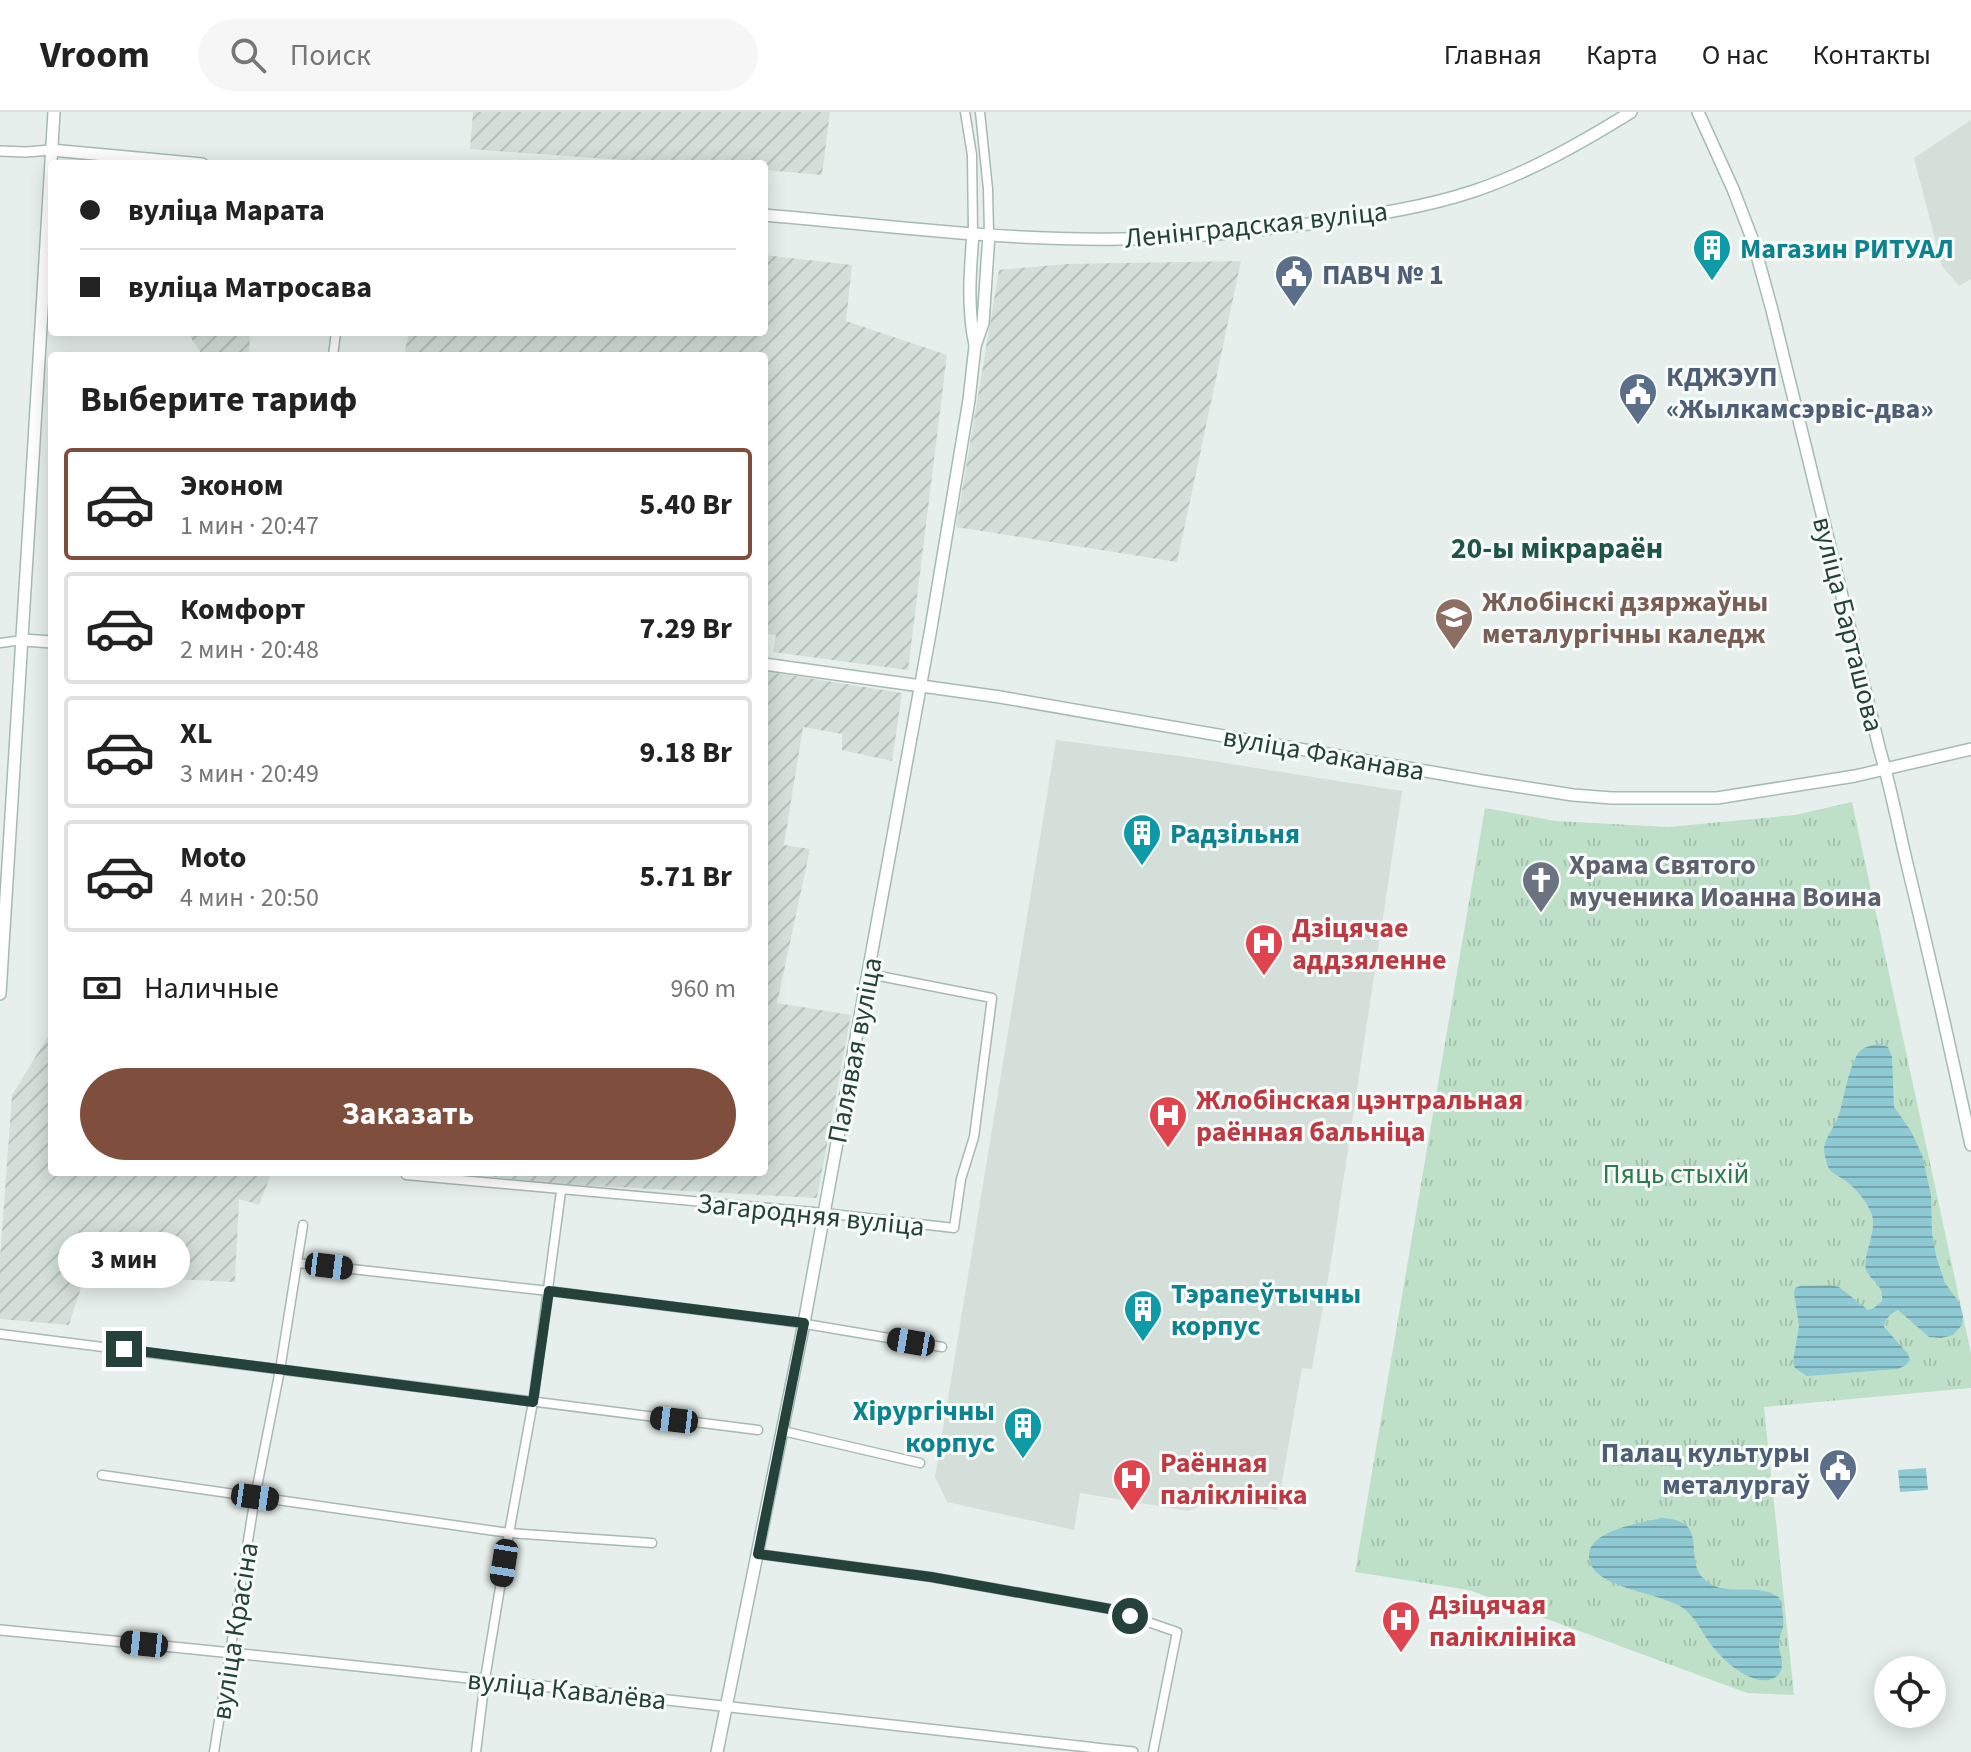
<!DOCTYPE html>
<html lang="ru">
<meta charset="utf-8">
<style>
:root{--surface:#fff;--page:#f6f6f6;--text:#222;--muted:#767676;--line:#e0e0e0;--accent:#804e3d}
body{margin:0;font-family:"Source Sans 3",sans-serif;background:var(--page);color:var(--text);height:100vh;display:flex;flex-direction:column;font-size:30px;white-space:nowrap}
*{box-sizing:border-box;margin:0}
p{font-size:26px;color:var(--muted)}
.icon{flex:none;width:44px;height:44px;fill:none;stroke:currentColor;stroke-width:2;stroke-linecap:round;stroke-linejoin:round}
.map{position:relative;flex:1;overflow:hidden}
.drawer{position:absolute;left:48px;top:240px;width:720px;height:824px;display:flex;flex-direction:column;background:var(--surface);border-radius:8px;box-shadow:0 4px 20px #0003}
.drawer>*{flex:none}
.top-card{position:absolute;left:48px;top:48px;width:720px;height:176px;border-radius:8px;box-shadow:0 4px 20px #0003;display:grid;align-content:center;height:176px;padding:0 32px;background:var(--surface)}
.buttons{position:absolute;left:1874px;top:1544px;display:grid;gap:16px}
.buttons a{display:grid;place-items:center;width:72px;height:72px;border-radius:50%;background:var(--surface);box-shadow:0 4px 20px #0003;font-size:40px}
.end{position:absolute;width:36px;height:36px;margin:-18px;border:10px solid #24423a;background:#fff;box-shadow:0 0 0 4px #fff}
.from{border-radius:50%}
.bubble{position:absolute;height:56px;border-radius:28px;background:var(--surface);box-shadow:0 4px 20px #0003;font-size:26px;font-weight:700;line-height:56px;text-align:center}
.car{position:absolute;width:24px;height:48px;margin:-24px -12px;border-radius:10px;box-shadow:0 0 6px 2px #0007;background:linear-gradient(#222 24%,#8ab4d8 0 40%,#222 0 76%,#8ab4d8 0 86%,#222 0)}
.top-card b{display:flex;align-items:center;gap:28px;height:76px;font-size:30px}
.top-card b+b{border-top:2px solid var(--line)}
.top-card i{width:20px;height:20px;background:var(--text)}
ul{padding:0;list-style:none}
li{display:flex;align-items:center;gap:24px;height:112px;margin:0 16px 12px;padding:0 16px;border:4px solid var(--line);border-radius:8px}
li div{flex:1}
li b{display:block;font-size:30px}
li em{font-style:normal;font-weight:700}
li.current{border-color:var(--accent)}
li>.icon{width:72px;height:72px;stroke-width:1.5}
h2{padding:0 32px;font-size:36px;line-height:96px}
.pay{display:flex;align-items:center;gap:20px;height:88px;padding:0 32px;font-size:30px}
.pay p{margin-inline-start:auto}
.action{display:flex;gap:16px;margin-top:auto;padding:16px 32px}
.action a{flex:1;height:92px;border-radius:48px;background:var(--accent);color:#fff;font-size:32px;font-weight:700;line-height:92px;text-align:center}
header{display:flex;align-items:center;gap:48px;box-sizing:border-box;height:112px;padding:0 40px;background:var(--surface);border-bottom:2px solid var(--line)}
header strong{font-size:38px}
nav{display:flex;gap:44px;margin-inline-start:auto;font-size:28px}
.search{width:560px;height:72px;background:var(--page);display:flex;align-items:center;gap:20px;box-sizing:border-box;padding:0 28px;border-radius:44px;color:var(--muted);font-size:30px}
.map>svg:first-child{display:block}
</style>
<header>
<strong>Vroom</strong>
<div class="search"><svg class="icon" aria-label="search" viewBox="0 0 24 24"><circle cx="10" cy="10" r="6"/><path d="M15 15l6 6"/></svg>Поиск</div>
<nav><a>Главная</a><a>Карта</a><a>О нас</a><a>Контакты</a></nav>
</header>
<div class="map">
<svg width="1971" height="1640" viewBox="0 0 1971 1640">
<defs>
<pattern id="industrial-furrows" width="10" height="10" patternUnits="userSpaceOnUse" patternTransform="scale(2)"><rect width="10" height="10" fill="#d4dfda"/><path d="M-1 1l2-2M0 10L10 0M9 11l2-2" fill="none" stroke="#b6c1bc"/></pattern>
<pattern id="grass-tufts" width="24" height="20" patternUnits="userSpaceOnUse" patternTransform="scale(2)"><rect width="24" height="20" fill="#bfe0c8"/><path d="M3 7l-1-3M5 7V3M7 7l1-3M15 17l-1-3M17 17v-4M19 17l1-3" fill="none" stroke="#a4c1ad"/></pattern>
<pattern id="water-rules" width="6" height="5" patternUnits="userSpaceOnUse" patternTransform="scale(2)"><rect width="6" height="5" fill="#8ec9d4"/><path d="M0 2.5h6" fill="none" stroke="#74a5ad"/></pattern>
</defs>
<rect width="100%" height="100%" fill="#e6efeb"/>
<!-- built -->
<g fill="#d4dfda">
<polygon points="1971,8 1971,167 1959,174 1942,154 1914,46"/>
<polygon points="1056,628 1187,645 1402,679 1332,1143 1312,1257 1302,1256 1277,1398 1213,1388 1188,1399 1080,1381 1074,1418 947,1390 935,1365"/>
</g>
<!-- industrial -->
<g fill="url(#industrial-furrows)">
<polygon points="473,0 830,0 822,63 764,58 764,52 677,52 470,37"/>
<polygon points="764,143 852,153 846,209 947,243 908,558 773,540 776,523 764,522 764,244 404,244 409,220 764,220"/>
<polygon points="1241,149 1177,450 956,415 999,158 1066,152"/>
<polygon points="187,220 250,220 249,244 203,244"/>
<polygon points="764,559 902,581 892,649 842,638 842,622 803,615 784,733 810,737 777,891 851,903 817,1086 560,1072 445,1060 764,1060"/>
<polygon points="52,918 52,1060 272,1060 259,1093 239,1087 235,1170 85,1163 69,1213 0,1207 0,1146 12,983"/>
</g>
<!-- grass -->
<polygon fill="url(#grass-tufts)" points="1852,690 1971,1241 1971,1276 1764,1295 1794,1583 1747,1581 1469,1478 1355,1460 1485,696 1556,709 1668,715 1795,703"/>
<!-- water -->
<g fill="url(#water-rules)">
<path d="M 1878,932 L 1888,935 L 1892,945 L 1894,995 L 1911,1019 L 1922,1043 L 1931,1083 L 1932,1121 L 1936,1144 L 1945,1171 L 1959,1190 L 1963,1204 L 1962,1213 L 1953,1223 L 1941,1226 L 1929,1225 L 1898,1198 C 1891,1201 1884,1208 1884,1215 L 1908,1242 L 1910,1248 L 1906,1253 L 1898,1257 L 1807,1264 L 1795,1256 L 1793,1250 L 1799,1214 L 1794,1181 L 1795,1176 L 1800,1174 L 1831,1173 L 1839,1175 L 1868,1198 L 1874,1196 L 1882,1189 C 1884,1171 1871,1171 1866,1157 C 1862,1145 1877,1121 1872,1103 C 1867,1089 1857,1078 1846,1069 C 1836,1062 1828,1061 1826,1048 C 1825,1045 1824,1039 1824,1036 C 1826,1023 1836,1014 1839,1002 C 1845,983 1847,961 1857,943 C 1862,935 1869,934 1878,932 Z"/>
<polygon points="1926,1356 1928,1378 1900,1380 1898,1358"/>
<path d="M 1661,1406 C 1710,1408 1684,1443 1702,1465 C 1720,1485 1745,1473 1768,1480 C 1772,1481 1775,1484 1779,1485 C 1782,1495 1784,1505 1783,1515 C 1782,1521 1778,1527 1779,1533 C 1779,1540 1782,1544 1782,1551 C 1782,1560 1778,1566 1769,1568 C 1746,1571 1722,1547 1709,1530 C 1701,1518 1695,1505 1683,1496 C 1660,1479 1587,1477 1589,1442 C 1591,1418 1641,1411 1661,1406 Z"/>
</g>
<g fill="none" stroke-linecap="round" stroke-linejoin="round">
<!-- minor casing -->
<g stroke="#a8b8b2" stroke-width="11">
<g id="minor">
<polyline points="965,0 972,43 973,121"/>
<polyline points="980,0 988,77 989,122"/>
<polyline points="333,244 336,220"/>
<polyline points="0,531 23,528"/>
<polyline points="406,1063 824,1101 954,1116 961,1067 974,1025 992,886 869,862"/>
<polyline points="298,1151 549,1179 794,1210 942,1235"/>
<polyline points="0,1222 758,1318"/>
<polyline points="783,1319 920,1351"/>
<polyline points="102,1363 509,1421 652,1431"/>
<polyline points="758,1442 931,1465 1110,1497 1177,1520 1153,1640"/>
<polyline points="214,1640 255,1385 280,1258 303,1113"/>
<polyline points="476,1640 485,1567 509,1421 533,1290 561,1079"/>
</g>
</g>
<!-- tertiary casing -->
<g stroke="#a8b8b2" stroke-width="12">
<g id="tertiary">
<polyline points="0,39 26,40 51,38"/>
<path d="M 0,1518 C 378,1554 755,1598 1133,1640"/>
</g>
</g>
<!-- secondary casing -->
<g stroke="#a4bbb3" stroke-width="14">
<g id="secondary">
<path d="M 1698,0 L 1733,77 L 1753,129 L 1772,198 L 1880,639 C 1891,676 1898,714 1907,752 C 1930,846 1951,939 1971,1033"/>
<polyline points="51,38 202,52"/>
<path d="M 764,103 C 882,113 1002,129 1121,127 C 1183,127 1246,119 1308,112 C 1364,104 1420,97 1474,79 C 1530,60 1581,31 1631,0"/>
<path d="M 973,121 C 970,159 967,196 975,233"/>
<polyline points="23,528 52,530"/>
<polyline points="764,552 1000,585 1483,669 1573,683 1612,686 1717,686 1855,664 1971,637"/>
<path d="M 0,882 C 20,588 35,294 54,0"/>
<polyline points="717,1640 804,1211 931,516 969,288 975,234 983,211 989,122"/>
</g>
</g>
<!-- minor -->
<use href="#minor" stroke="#fff" stroke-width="8"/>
<!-- tertiary -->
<use href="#tertiary" stroke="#fff" stroke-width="9"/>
<!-- secondary -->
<use href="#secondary" stroke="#fff" stroke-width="11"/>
</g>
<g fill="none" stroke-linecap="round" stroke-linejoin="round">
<!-- route -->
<polyline stroke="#24423a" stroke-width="10" points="124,1237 533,1290 549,1179 804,1211 758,1442 931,1465 1110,1497 1130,1504"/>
</g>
<!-- icons -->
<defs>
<g id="building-pin" transform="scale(2)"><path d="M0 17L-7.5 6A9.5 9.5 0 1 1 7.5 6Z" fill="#0f9aa8" stroke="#f7fbf9"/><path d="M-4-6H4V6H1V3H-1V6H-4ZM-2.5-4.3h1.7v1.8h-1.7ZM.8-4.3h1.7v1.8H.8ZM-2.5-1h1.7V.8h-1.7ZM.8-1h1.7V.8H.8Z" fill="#fff"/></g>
<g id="civic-pin" transform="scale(2)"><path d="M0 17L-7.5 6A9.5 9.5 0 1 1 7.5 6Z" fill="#5c6f8a" stroke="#f7fbf9"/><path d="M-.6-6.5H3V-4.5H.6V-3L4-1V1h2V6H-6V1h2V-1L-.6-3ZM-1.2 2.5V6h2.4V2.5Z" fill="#fff"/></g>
<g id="university-pin" transform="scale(2)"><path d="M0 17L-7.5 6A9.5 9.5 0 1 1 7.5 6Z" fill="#8d6e63" stroke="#f7fbf9"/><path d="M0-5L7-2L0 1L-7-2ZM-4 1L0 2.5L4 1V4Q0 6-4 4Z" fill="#fff"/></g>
<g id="church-pin" transform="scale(2)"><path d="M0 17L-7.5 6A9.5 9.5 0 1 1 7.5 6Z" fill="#6b7280" stroke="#f7fbf9"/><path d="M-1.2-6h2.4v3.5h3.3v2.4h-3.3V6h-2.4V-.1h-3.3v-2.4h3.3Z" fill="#fff"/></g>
<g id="hospital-pin" transform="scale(2)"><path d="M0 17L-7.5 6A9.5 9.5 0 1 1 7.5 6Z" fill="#e0444e" stroke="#f7fbf9"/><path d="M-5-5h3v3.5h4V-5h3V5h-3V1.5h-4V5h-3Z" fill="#fff"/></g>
</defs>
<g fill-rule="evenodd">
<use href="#building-pin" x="1712" y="136"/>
<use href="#civic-pin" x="1294" y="162"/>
<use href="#civic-pin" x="1638" y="280"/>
<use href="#university-pin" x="1454" y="505"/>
<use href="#building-pin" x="1142" y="721"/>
<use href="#church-pin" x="1541" y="768"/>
<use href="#hospital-pin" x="1264" y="831"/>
<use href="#hospital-pin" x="1168" y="1003"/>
<use href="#building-pin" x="1143" y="1197"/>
<use href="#building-pin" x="1023" y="1314"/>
<use href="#civic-pin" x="1838" y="1356"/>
<use href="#hospital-pin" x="1132" y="1366"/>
<use href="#hospital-pin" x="1401" y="1508"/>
</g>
<g text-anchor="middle" stroke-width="6" stroke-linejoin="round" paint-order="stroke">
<!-- street labels -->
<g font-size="28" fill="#24423a" stroke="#f7fbf9">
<text transform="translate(1256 112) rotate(-6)" y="10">Ленінградская вуліца</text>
<text transform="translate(1849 512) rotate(76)" y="10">вуліца Барташова</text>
<text transform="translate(1324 641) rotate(10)" y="10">вуліца Факанава</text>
<text transform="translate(854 938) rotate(-79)" y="10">Палявая вуліца</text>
<text transform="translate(811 1102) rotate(6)" y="10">Загародняя вуліца</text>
<text transform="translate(234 1519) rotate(-81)" y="10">вуліца Красіна</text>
<text transform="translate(567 1577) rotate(6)" y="10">вуліца Кавалёва</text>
</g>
<!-- culture labels -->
<g font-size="28" font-weight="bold" fill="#0d838f" stroke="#f7fbf9" text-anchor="start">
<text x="1740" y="146">Магазин РИТУАЛ</text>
<text x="1170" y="731">Радзільня</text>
<text x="1171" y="1191">Тэрапеўтычны<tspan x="1171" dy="32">корпус</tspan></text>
<text x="995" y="1308" text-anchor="end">Хірургічны<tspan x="995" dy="32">корпус</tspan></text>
</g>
<!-- service labels -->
<g font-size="28" font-weight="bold" fill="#4e5e75" stroke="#f7fbf9" text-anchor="start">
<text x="1322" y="172">ПАВЧ № 1</text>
<text x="1666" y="274">КДЖЭУП<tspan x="1666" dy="32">«Жылкамсэрвіс-два»</tspan></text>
<text x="1810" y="1350" text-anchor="end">Палац культуры<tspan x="1810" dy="32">металургаў</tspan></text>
</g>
<!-- education labels -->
<g font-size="28" font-weight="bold" fill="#785e54" stroke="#f7fbf9" text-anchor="start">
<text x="1482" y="499">Жлобінскі дзяржаўны<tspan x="1482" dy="32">металургічны каледж</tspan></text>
</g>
<!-- worship labels -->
<g font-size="28" font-weight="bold" fill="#5b616d" stroke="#f7fbf9" text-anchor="start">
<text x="1569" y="762">Храма Святого<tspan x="1569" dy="32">мученика Иоанна Воина</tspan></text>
</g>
<!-- health labels -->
<g font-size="28" font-weight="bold" fill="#be3a42" stroke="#f7fbf9" text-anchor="start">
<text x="1292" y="825">Дзіцячае<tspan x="1292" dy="32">аддзяленне</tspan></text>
<text x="1196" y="997">Жлобінская цэнтральная<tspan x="1196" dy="32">раённая бальніца</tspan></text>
<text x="1160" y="1360">Раённая<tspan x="1160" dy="32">паліклініка</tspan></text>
<text x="1429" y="1502">Дзіцячая<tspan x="1429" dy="32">паліклініка</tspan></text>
</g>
<!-- park labels -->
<g font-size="28" fill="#2d7a4b" stroke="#f7fbf9">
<text x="1676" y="1071">Пяць стыхій</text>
</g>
<!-- neighbourhood labels -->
<g font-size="30" font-weight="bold" fill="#1f5548" stroke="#f7fbf9">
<text x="1557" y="446">20-ы мікрараён</text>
</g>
</g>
</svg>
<div class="buttons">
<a><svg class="icon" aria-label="locate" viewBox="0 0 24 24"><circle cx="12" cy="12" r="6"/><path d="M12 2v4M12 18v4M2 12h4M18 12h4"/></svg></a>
</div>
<i class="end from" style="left:1130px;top:1504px"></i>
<i class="end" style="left:124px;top:1237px"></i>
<div class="bubble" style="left:58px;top:1120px;width:132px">3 мин</div>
<i class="car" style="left:329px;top:1154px;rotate:97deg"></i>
<i class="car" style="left:911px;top:1230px;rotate:280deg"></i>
<i class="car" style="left:674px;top:1308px;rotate:277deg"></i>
<i class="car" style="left:255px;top:1385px;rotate:98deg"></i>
<i class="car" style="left:504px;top:1451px;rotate:189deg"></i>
<i class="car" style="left:144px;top:1532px;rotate:276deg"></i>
<div class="top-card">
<b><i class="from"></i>вуліца Марата</b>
<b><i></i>вуліца Матросава</b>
</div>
<section class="drawer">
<h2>Выберите тариф</h2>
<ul>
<li class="current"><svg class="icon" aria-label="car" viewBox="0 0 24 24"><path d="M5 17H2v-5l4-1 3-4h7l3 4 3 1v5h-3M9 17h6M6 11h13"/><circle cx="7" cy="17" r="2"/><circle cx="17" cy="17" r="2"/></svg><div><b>Эконом</b><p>1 мин · 20:47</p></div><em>5.40 Br</em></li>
<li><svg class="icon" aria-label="car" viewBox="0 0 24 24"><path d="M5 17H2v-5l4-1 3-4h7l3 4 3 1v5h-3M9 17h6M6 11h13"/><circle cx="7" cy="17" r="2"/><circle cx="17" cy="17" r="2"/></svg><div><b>Комфорт</b><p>2 мин · 20:48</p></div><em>7.29 Br</em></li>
<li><svg class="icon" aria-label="car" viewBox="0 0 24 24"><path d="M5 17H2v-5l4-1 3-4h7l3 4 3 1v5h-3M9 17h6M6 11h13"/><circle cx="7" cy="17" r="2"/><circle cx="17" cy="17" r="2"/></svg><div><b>XL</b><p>3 мин · 20:49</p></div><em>9.18 Br</em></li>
<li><svg class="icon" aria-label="car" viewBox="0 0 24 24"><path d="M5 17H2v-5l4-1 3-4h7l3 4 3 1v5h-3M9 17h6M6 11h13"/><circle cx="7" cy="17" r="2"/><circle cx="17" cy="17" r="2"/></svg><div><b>Moto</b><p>4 мин · 20:50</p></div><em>5.71 Br</em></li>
</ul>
<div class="pay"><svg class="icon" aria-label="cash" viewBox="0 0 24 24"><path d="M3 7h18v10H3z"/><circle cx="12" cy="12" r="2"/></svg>Наличные<p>960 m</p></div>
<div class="action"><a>Заказать</a></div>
</section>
</div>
